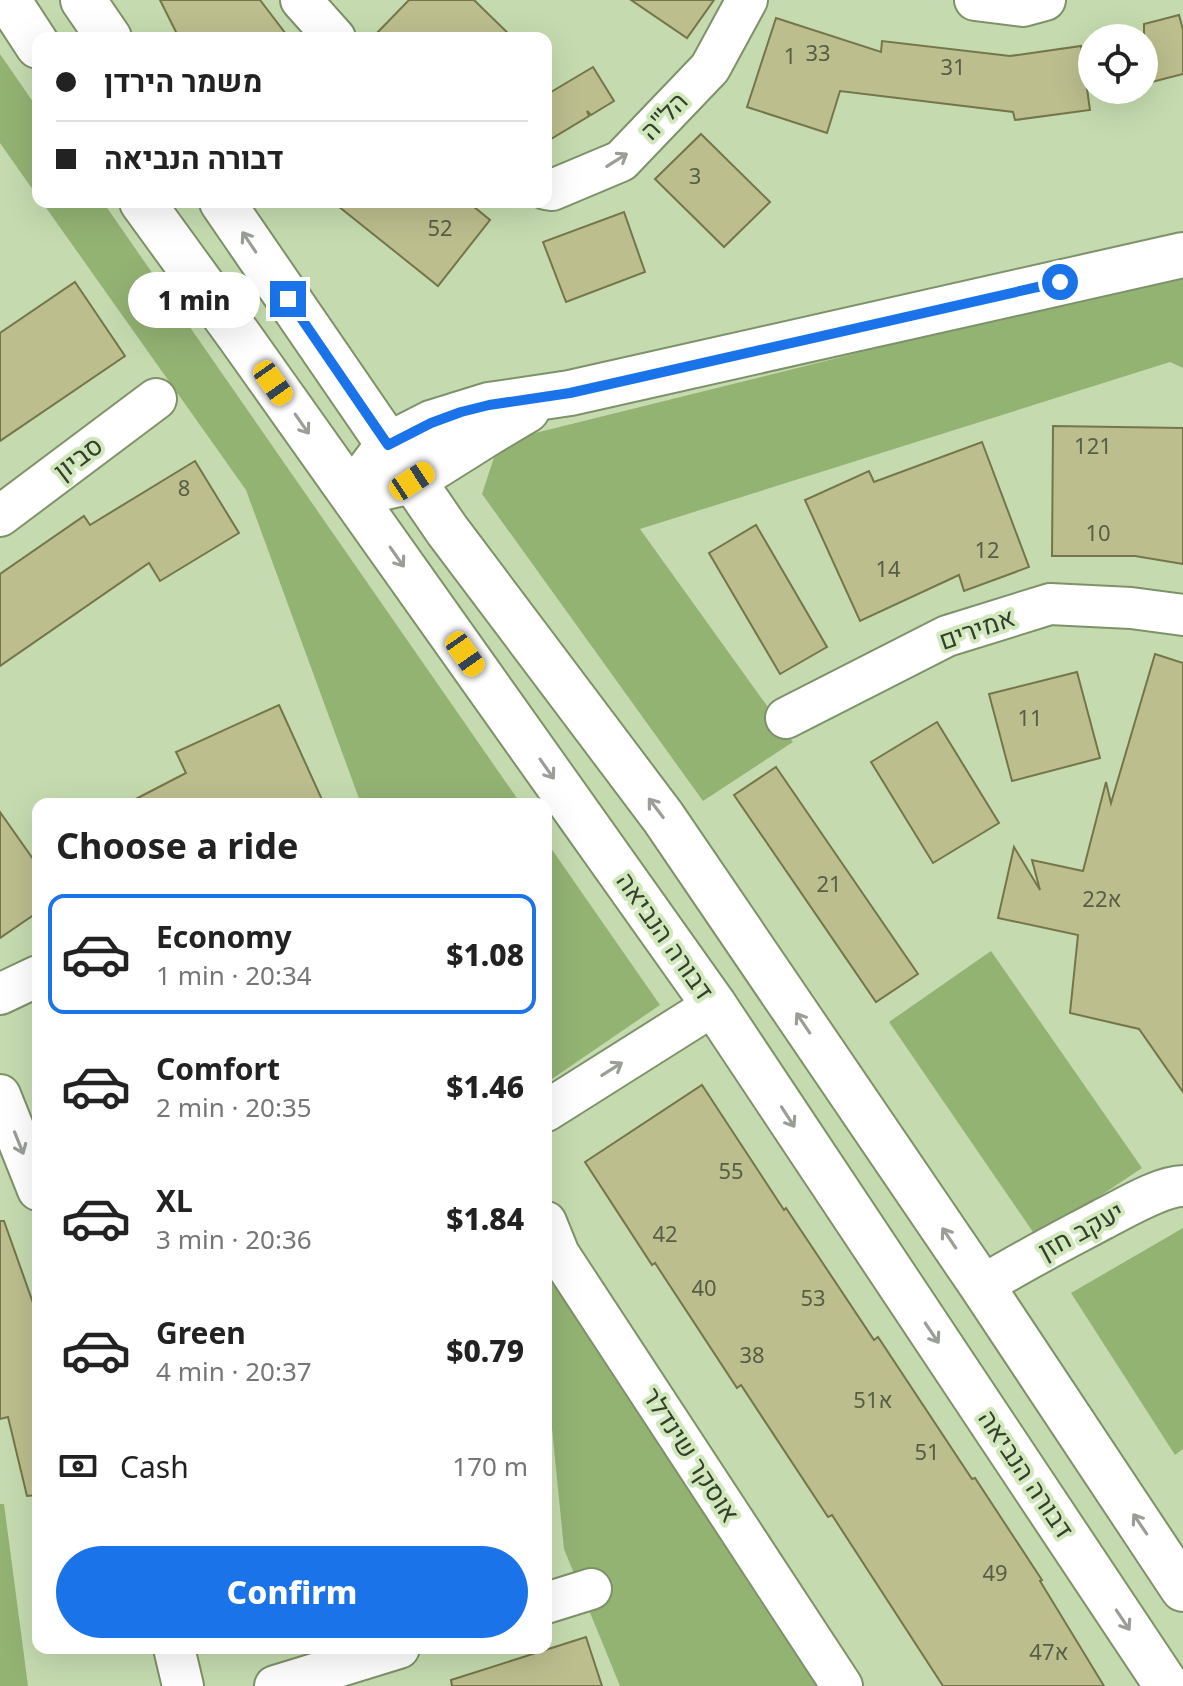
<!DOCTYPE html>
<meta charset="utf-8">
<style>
:root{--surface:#fff;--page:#f2f2f2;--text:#222;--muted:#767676;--line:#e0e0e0;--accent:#1a73e8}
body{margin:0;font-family:"Noto Sans",Heebo,sans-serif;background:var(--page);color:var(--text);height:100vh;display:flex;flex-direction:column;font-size:30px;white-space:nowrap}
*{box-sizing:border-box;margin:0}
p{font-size:26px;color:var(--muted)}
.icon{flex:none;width:44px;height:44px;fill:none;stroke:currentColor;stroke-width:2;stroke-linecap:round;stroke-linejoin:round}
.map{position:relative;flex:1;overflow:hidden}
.sheet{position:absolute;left:32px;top:798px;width:520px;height:856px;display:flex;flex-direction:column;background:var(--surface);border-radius:16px;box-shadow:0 8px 32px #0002}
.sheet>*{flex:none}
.top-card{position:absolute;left:32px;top:32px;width:520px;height:176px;border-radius:16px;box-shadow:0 8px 32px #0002;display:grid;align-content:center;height:176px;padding:0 24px;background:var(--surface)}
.controls{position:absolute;left:1078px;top:24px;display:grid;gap:16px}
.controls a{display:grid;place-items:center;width:80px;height:80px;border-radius:50%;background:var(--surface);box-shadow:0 8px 32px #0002;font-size:40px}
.end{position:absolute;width:36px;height:36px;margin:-18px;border:10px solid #1a73e8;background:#fff;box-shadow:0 0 0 4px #fff}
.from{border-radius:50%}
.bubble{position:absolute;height:56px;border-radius:28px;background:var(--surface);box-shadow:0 8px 32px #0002;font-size:26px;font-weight:800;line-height:56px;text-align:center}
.car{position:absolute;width:24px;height:48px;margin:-24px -12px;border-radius:10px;box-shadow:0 0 6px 2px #0007;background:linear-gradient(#f5c518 24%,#345 0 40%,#f5c518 0 76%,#345 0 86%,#f5c518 0)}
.top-card b{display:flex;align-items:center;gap:28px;height:76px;font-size:30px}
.top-card b+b{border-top:2px solid var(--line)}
.top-card i{width:20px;height:20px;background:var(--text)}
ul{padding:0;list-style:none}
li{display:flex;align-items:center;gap:24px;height:120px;margin:0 16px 12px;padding:0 8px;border:4px solid transparent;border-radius:16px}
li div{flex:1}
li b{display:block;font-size:30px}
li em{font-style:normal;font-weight:800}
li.current{border-color:var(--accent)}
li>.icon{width:72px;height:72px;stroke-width:1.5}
h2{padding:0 24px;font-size:36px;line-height:96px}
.pay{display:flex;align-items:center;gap:20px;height:88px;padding:0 24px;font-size:30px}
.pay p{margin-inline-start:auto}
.button{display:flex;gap:16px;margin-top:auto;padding:16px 24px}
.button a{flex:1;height:92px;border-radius:48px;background:var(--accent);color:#fff;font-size:32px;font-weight:800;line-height:92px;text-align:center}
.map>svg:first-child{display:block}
</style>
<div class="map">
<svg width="1183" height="1686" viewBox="0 0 1183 1686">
<rect width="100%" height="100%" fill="#c5dbaf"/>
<!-- green -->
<g fill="#93b373">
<polygon points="0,54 38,109 38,197 0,143"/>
<polygon points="42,202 103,202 521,804 361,804 246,490"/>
<polygon points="1183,272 1183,368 1170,362 640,529 793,742 703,801 482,494 499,442"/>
<polygon points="546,841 660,1005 546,1083"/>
<polygon points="991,951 1142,1168 1037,1238 889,1022"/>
<polygon points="1183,1228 1183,1449 1175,1455 1071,1293"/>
<polygon points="546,1258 823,1686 620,1686 564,1549 546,1368"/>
<polygon points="0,1504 4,1504 28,1686 0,1686"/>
</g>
<!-- building -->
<g fill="#bcbe8e" stroke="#747649" stroke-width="2">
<polygon points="160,0 260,0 289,38 179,38"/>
<polygon points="409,0 474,0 513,38 372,38"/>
<polygon points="631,0 714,0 687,38"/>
<polygon points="1179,15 1183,30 1183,74 1144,84 1144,24"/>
<polygon points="776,18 881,52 882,41 1010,56 1081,46 1090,110 1015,120 1013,112 840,91 827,133 747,107"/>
<polygon points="593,67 614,101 591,115 587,111 589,116 546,142 546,95"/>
<polygon points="701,134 770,202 724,247 655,179"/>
<polygon points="333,202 468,202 490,220 438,286"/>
<polygon points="624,212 645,272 566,302 543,242"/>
<polygon points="75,282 125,356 0,441 0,333"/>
<polygon points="1053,426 1183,428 1183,564 1135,556 1052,556"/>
<polygon points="982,442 1029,567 964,591 959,575 860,621 805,500 869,471 874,482"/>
<polygon points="195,461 239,533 160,581 149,563 0,666 0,574 84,516 90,525"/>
<polygon points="756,525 827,647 780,674 709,553"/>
<polygon points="1155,654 1183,663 1183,1092 1139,1029 1070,1013 1078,935 998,918 1014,847 1040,890 1032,860 1083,871 1106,782 1111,803"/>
<polygon points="1077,672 1100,758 1012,781 989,694"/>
<polygon points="279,705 324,804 126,804 186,773 176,752"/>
<polygon points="937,722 999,823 933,863 871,762"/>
<polygon points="776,767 918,974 876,1002 734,795"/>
<polygon points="0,812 38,866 38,912 0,938"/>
<polygon points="702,1085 784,1210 786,1208 874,1340 878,1337 972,1479 975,1478 1042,1580 1040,1581 1104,1686 943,1686 832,1515 828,1517 741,1385 737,1388 655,1263 652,1265 585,1162"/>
<polygon points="0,1221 4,1221 38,1317 38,1495 27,1496 8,1417 0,1419"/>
<polygon points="586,1637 602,1686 452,1686 451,1680"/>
</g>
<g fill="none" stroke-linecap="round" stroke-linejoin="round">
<!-- street casing -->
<g stroke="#7d9268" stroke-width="44">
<g id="street">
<polyline points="301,0 335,38"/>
<polyline points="975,0 1023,6 1045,0"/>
<polyline points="546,189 552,190 621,161 710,68 747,0"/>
<polyline points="0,516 156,399"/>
<polyline points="786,718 947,636 1050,604 1131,608 1183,615"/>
<polyline points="0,994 38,976"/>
<polyline points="0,1095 38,1190"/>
<polyline points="546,1111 714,1005"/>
<polyline points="546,1222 559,1254 842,1686"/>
<path d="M 982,1286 C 1021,1262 1062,1241 1103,1219 C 1123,1209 1161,1186 1183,1186"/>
<polyline points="546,1603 591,1589"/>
<polyline points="174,1648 183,1686"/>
<polyline points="275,1686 399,1648"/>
</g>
</g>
<!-- secondary casing -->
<g stroke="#7d9268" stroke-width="48">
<g id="secondary">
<polyline points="8,0 38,46"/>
<polyline points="83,0 109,38"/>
<polyline points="142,202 240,337 714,1005 1167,1686"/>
<polyline points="222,202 447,530 663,817 982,1286 1183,1589"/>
<polyline points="370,469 388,445 431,423 489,405 570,393 1183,255"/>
<polyline points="385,487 412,481 490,432 527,410"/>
</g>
</g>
<!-- street -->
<use href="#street" stroke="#fff" stroke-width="40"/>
<!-- secondary -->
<use href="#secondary" stroke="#fff" stroke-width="44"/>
</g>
<!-- one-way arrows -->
<defs><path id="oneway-shaft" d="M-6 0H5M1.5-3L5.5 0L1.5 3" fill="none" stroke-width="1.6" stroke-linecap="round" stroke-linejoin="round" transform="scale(2)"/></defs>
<g stroke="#9a9e96">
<use href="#oneway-shaft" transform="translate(617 160) rotate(-32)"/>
<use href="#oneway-shaft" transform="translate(249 242) rotate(-124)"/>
<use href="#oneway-shaft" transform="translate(302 424) rotate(55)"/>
<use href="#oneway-shaft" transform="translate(397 557) rotate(55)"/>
<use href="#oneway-shaft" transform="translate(547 769) rotate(55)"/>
<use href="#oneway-shaft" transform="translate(656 808) rotate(-127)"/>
<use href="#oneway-shaft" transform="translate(803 1023) rotate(-124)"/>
<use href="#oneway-shaft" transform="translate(612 1069) rotate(-32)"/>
<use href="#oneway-shaft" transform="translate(788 1117) rotate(57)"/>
<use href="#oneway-shaft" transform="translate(19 1143) rotate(68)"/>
<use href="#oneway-shaft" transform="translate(949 1238) rotate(-124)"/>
<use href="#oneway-shaft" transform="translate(932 1333) rotate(56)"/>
<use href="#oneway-shaft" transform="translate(1140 1524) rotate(-124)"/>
<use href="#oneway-shaft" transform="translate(1123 1620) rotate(56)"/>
</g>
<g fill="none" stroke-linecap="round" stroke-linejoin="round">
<!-- route -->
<polyline stroke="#1a73e8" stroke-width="10" points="288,299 388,445 431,423 461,412 489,405 570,393 1060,282"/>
</g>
<g text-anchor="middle" stroke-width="8" stroke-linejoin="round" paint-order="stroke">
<!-- number labels -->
<g font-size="22" fill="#575e44">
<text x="818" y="61">33</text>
<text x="790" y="64">1</text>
<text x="953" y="75">31</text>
<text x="695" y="184">3</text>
<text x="440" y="236">52</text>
<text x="1093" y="454">121</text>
<text x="184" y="496">8</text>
<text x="1098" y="541">10</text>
<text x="987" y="558">12</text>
<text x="888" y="577">14</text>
<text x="1030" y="726">11</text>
<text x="829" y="892">21</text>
<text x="1102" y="907">22א</text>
<text x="731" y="1179">55</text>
<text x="665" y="1242">42</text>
<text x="704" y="1296">40</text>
<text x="813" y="1306">53</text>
<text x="752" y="1363">38</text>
<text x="873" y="1408">51א</text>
<text x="927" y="1460">51</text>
<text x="995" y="1581">49</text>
<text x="1049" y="1660">47א</text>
</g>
<!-- street labels -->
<g font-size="26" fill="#353e2c" stroke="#d1e8bc">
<text transform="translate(664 116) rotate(-46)" y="9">הל"ה</text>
<text transform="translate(78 458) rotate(-37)" y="9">סביון</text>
<text transform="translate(977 629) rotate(-19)" y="9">אמירים</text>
<text transform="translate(665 936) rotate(55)" y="9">דבורה הנביאה</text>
<text transform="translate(1081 1231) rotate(-28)" y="9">יעקב חזן</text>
<text transform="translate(691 1455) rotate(57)" y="9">אוסקר שינדלר</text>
<text transform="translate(1026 1474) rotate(56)" y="9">דבורה הנביאה</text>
</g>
</g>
</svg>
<div class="controls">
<a><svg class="icon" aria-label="locate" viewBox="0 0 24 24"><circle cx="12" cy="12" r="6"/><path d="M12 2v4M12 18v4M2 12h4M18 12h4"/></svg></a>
</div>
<i class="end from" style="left:1060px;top:282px"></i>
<i class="end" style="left:288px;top:299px"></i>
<div class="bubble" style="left:128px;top:272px;width:132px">1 min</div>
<i class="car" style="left:273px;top:383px;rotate:145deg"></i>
<i class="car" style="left:412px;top:481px;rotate:57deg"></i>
<i class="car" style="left:465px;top:654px;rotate:145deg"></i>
<div class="top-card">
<b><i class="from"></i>משמר הירדן</b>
<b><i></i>דבורה הנביאה</b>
</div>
<section class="sheet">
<h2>Choose a ride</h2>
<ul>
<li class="current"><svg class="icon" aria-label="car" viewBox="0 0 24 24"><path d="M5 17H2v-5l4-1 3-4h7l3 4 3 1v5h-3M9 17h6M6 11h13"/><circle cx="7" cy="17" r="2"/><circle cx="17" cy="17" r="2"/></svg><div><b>Economy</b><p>1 min · 20:34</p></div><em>$1.08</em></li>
<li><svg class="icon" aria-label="car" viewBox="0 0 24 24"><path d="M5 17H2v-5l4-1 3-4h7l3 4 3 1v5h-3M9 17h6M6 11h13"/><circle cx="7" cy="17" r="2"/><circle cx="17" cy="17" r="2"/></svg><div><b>Comfort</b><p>2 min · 20:35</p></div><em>$1.46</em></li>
<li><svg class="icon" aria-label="car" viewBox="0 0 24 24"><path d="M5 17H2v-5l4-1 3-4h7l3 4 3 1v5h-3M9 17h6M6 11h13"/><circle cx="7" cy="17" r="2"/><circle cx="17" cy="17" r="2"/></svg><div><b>XL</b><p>3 min · 20:36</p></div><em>$1.84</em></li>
<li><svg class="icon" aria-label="car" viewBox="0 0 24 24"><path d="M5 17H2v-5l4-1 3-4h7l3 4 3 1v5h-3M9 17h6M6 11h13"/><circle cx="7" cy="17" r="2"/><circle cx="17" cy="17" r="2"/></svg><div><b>Green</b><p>4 min · 20:37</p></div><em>$0.79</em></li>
</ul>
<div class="pay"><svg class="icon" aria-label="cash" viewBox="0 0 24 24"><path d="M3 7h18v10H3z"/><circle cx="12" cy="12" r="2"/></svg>Cash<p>170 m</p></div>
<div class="button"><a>Confirm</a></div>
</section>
</div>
